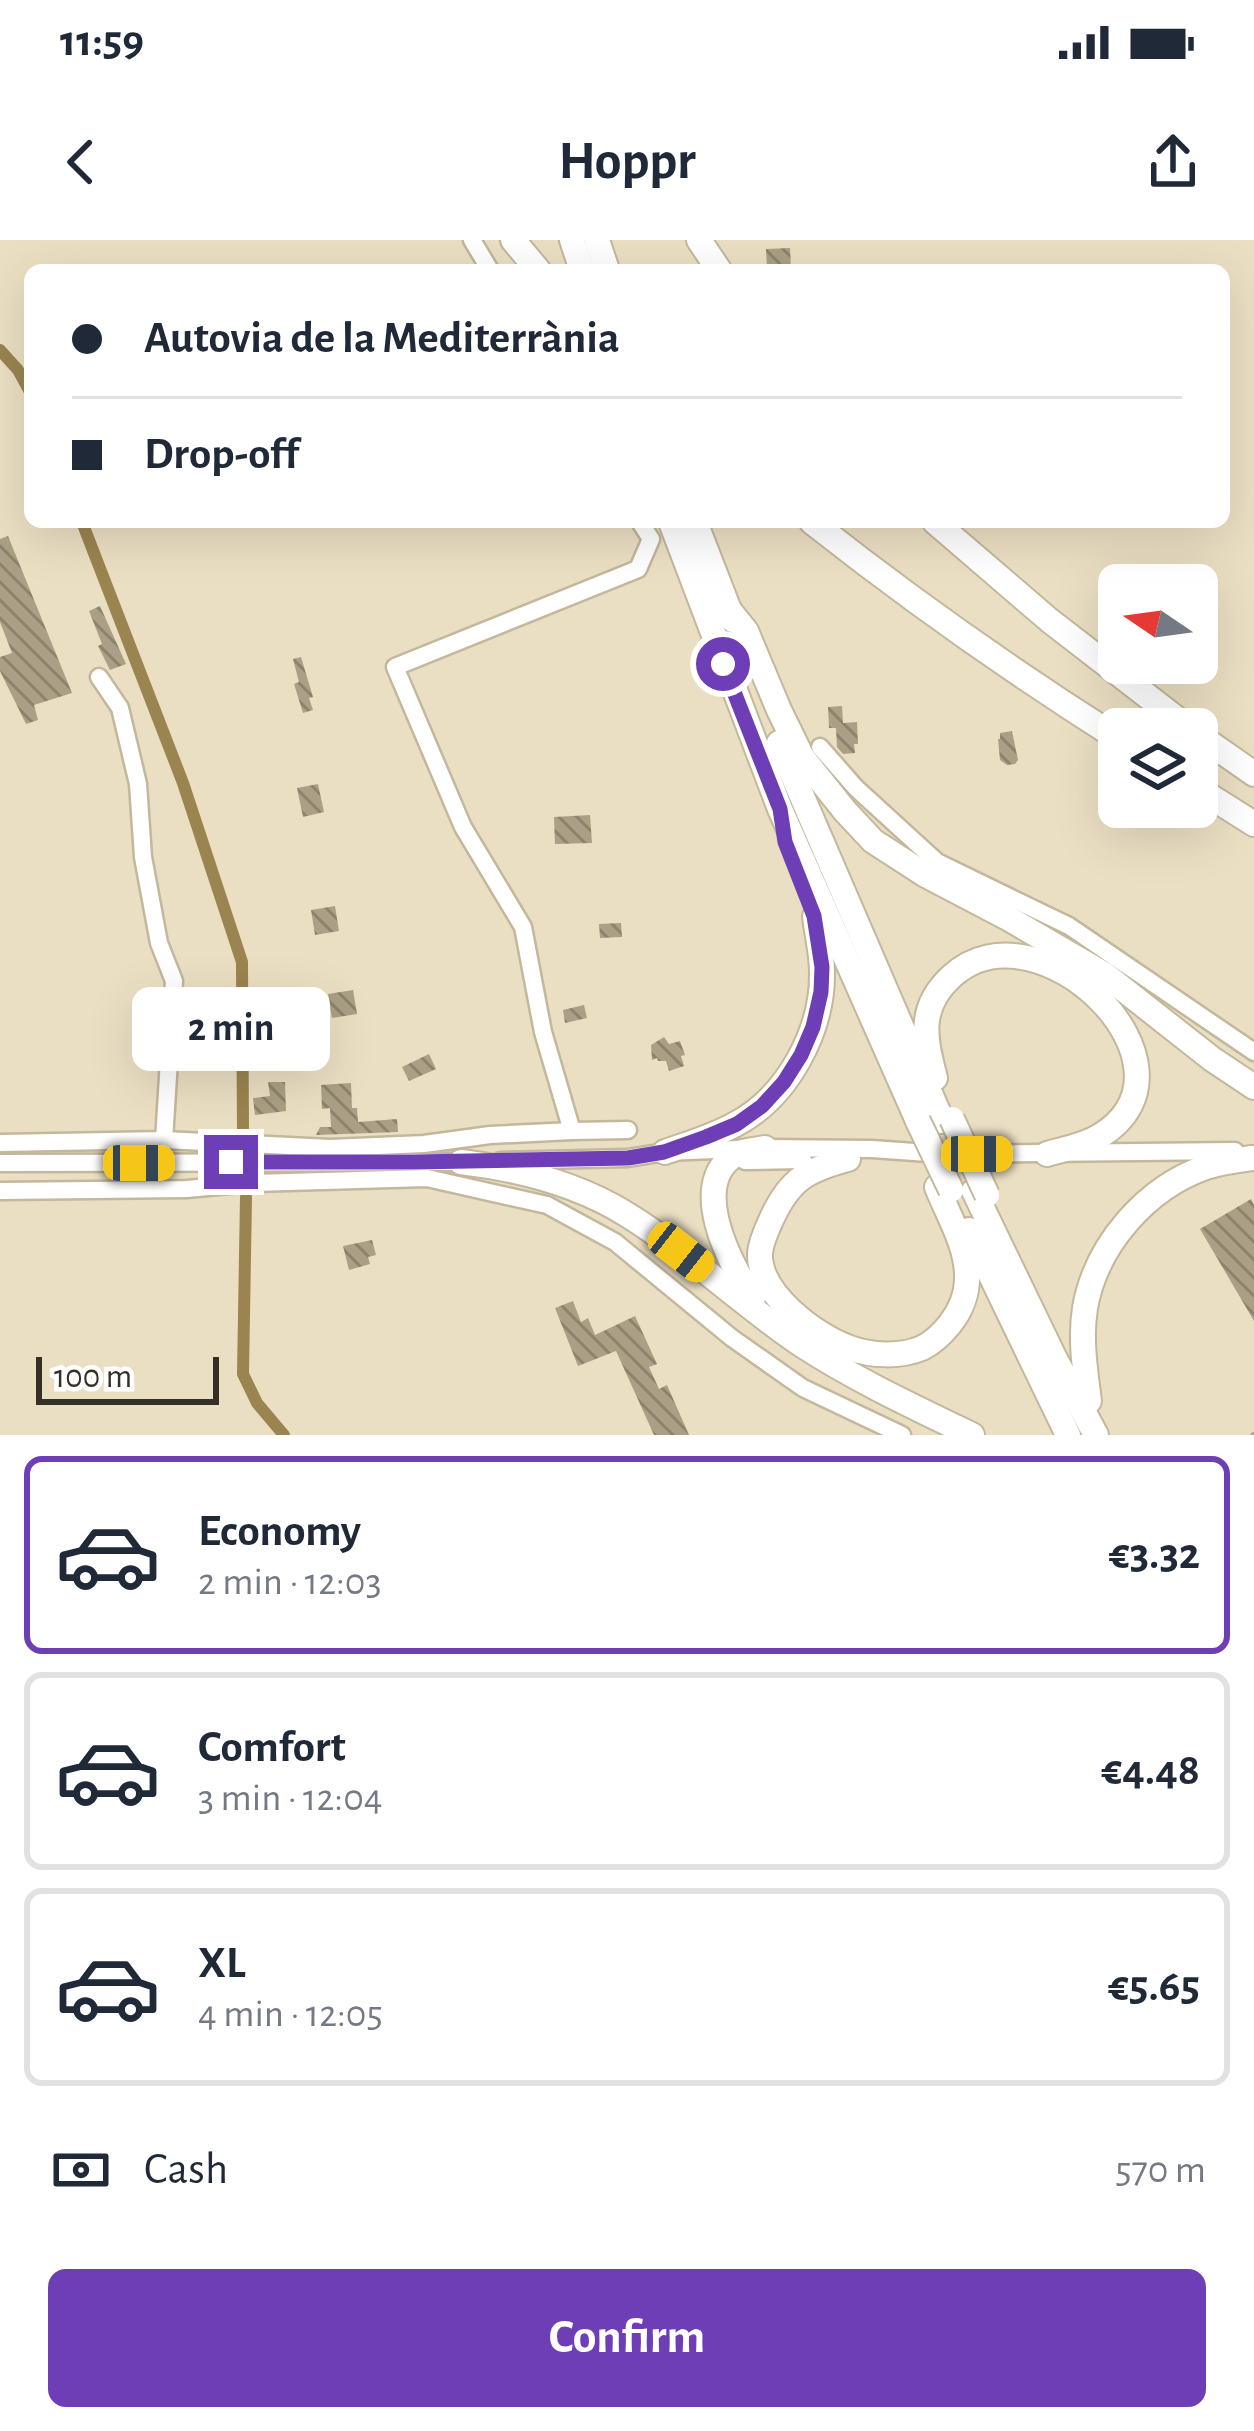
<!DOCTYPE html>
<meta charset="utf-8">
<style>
:root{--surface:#fff;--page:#f6f6f7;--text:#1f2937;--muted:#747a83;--line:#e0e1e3;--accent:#6d3eb5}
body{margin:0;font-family:"Alegreya Sans",sans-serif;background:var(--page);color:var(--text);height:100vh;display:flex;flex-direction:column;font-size:45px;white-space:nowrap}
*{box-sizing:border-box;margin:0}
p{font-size:39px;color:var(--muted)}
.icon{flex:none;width:66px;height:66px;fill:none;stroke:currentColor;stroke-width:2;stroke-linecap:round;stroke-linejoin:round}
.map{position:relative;height:1195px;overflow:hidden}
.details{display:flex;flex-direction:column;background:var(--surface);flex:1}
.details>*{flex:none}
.hud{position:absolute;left:24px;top:24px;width:1206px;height:264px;border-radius:18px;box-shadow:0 12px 48px #0002;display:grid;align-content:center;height:264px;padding:0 48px;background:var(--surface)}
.needle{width:78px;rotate:283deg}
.controls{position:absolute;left:1098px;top:324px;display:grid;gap:24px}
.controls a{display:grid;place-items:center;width:120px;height:120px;border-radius:18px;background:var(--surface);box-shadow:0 12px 48px #0002;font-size:60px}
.scale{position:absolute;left:36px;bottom:30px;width:183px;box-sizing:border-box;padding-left:12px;border:6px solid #353025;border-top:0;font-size:33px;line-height:42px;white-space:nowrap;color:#353025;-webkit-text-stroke:9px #fff;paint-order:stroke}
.end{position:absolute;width:54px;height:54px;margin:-27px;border:15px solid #6d3eb5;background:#fff;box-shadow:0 0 0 6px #fff}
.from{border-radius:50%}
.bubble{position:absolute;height:84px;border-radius:18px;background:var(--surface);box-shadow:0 12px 48px #0002;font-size:39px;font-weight:700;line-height:84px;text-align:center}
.car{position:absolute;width:36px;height:72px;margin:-36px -18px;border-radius:15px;box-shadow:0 0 9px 3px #0007;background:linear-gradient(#f5c518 24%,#345 0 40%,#f5c518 0 76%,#345 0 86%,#f5c518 0)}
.hud b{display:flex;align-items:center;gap:42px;height:114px;font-size:45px}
.hud b+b{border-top:3px solid var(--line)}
.hud i{width:30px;height:30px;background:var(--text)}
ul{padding:21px 0 0;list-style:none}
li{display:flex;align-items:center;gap:36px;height:198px;margin:0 24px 18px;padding:0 24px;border:6px solid var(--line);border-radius:18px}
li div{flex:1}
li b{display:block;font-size:45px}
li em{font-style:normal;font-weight:700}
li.on{border-color:var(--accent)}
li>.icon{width:108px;height:108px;stroke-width:1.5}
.pay{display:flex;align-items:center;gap:30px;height:132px;padding:0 48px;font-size:45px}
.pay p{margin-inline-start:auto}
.action{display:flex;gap:24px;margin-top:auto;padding:24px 48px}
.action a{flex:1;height:138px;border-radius:18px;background:var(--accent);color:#fff;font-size:48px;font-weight:700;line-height:138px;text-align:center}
.status{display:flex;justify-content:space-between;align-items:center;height:84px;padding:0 60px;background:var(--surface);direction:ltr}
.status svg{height:33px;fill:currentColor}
header{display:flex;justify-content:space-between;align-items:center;height:156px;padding:0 48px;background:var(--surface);font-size:54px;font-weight:700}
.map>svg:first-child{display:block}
</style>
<div class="status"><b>11:59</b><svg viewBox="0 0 49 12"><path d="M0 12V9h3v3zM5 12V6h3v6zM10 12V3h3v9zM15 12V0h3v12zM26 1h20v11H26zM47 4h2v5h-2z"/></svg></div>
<header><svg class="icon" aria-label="back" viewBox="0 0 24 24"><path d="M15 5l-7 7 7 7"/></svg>Hoppr<svg class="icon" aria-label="share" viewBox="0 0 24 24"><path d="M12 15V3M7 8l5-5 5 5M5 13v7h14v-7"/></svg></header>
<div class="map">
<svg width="1254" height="1195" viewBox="0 0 1254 1195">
<defs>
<pattern id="building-back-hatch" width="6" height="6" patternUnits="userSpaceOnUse" patternTransform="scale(3)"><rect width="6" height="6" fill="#aba085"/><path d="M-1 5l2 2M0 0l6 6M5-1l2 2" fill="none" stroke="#8c836d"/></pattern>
</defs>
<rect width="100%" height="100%" fill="#ebdfc3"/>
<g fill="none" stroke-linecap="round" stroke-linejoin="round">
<!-- canal -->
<g stroke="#9a8450" stroke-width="12">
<polyline points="0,110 18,130 30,152"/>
<polyline points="82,282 183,543 242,722 243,890"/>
<polyline points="246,957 243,1134 257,1163 284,1195"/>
</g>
</g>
<!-- building -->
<g fill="url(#building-back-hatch)">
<polygon points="790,8 791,29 767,30 766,9"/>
<polygon points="8,296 72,453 34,465 38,480 26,484 0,431 0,417 12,413 0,382 0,299"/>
<polygon points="100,366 126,424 110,430 98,406 102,404 89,371"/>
<polygon points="301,417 313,457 309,458 313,470 303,473 294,444 299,442 293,419"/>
<polygon points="842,466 843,483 857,482 858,504 854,504 855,513 843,514 837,507 836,488 829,488 828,467"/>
<polygon points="1012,491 1018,520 1015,524 1007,525 1000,520 998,499 1000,499 1000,493"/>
<polygon points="318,544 324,572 303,577 297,548"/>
<polygon points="590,575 592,603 555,604 554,577"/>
<polygon points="335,666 339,691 315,695 311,670"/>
<polygon points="621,683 622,697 600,698 599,684"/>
<polygon points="353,750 357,774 332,778 328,754"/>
<polygon points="584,765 587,778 565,783 563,770"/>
<polygon points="664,797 669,804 680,801 685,815 681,816 684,826 669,831 666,821 658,821 657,818 652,820 651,805"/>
<polygon points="429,814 436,829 409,841 402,827"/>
<polygon points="268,842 285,842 286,871 255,875 253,858 270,856"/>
<polygon points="351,843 352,868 357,868 358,882 397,879 398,892 316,895 320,887 331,887 330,868 322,869 321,845"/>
<polygon points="1251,959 1254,965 1254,1081 1200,989"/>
<polygon points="372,1000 376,1015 368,1017 370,1024 349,1030 343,1006"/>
<polygon points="573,1061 581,1082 588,1078 595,1095 635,1076 657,1124 649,1127 659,1149 667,1145 689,1195 654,1195 616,1111 578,1126 555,1068"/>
</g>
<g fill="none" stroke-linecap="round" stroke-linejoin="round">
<!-- minor casing -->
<g stroke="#c3b79c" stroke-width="21">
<g id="minor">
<polyline points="472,0 490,30"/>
<polyline points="820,507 856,548 937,622 1069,686 1254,812"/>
<polyline points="628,890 572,891 543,792 523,687 463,587 395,427 638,329 651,299 640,282"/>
<polyline points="164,900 330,908 424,904 490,895 572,891"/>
<polyline points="0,903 164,900 174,741 159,703 143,617 138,544 120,468 99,437"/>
<polyline points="500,921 628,918 665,912 765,908 872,909 942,914 1235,911"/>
<polyline points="745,921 803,920"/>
<polyline points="0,923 468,922"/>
<polyline points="0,951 187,949 251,943 427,938 547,965 615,1002 732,1098 803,1148 902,1195"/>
</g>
</g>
<!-- highway casing -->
<g stroke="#c3b79c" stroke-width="28">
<g id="highway">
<polyline points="513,0 538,30"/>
<polyline points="572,0 582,30"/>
<polyline points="597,0 607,30"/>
<polyline points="699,0 719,30"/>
<polyline points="671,282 780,569 918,881"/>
<polyline points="695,282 733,380"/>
<path d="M 812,282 C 911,360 1013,432 1119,499"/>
<polyline points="935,282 1049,380 1190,489"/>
<polyline points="729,370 746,391 779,470 802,517 845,571 873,601 924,634 1006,677 1104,734 1212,819 1254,847"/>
<polyline points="1197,494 1254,534"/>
<polyline points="779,503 942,881"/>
<polyline points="1197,548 1254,584"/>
<path d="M 935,838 C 924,797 918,767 952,736 C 1038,657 1213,827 1100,896 C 1084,906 1064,909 1047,914"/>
<path d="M 665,912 C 688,904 712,897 734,885 C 787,858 823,791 822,732 C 822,713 817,695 815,676"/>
<path d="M 848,919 C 807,930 790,939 772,978 C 767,989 761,1001 760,1013 C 758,1053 815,1096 850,1108 C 871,1116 901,1117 922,1108 C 932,1103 943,1093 950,1084 C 961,1070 968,1052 967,1034 C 966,1004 948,975 937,947"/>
<path d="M 461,922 C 519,929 576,943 626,974 C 688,1012 741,1064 802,1105 C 856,1140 914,1167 972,1195"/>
<polyline points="974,951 1055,1119 1096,1195"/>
<polyline points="969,990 1068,1195"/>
<path d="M 753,1058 C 731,1027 686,941 737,914 C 744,910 757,910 765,908"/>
<path d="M 1089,1161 C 1085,1130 1080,1099 1085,1068 C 1096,1005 1146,948 1206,927 C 1221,922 1236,920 1252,918"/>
</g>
</g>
<!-- path -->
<polyline stroke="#afa68f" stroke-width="3" stroke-dasharray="6 6" stroke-linecap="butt" points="1251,1195 1254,1193"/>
<!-- minor -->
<use href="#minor" stroke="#fff" stroke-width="16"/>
<!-- highway -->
<use href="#highway" stroke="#fff" stroke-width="24"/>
<!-- highway-bridge casing -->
<g stroke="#c3b79c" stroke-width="28" stroke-linecap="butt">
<g id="highway-bridge">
<polyline points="952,879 987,955"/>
<polyline points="918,881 951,950"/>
</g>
</g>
<!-- highway-bridge -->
<use href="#highway-bridge" stroke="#fff" stroke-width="24"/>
</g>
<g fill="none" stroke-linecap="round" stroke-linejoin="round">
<!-- route -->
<polyline stroke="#6d3eb5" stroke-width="15" points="231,922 415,922 628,918 664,912 706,897 737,884 762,866 784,842 801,815 813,787 821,752 822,727 814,676 785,602 780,569 723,424"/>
</g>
</svg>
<div class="controls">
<a><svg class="needle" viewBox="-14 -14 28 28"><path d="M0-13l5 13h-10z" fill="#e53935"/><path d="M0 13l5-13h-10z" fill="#747a83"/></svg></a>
<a><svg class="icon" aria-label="layers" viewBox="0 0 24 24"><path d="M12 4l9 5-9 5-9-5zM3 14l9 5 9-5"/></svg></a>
</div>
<div class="scale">100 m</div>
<i class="end from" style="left:723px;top:424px"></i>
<i class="end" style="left:231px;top:922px"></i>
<div class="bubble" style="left:132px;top:747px;width:198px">2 min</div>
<i class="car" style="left:977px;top:914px;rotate:90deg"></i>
<i class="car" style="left:139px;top:923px;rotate:90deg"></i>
<i class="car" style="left:681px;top:1012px;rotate:128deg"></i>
<div class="hud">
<b><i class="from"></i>Autovia de la Mediterrània</b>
<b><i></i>Drop-off</b>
</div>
</div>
<section class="details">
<ul>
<li class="on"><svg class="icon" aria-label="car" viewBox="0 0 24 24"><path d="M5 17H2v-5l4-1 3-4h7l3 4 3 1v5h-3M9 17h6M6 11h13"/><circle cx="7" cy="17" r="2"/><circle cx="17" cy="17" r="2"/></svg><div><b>Economy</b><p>2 min · 12:03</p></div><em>€3.32</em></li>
<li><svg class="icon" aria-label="car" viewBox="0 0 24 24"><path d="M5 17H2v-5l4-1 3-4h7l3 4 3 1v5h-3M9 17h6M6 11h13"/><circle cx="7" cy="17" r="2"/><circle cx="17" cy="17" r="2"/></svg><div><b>Comfort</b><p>3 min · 12:04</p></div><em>€4.48</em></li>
<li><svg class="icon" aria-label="car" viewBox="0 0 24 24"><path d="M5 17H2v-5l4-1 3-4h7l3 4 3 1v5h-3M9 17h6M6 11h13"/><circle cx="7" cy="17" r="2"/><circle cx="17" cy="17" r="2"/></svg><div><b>XL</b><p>4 min · 12:05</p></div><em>€5.65</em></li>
</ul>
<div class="pay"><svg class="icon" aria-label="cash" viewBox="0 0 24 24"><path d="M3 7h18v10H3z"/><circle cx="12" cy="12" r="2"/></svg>Cash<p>570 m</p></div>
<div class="action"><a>Confirm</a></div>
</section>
